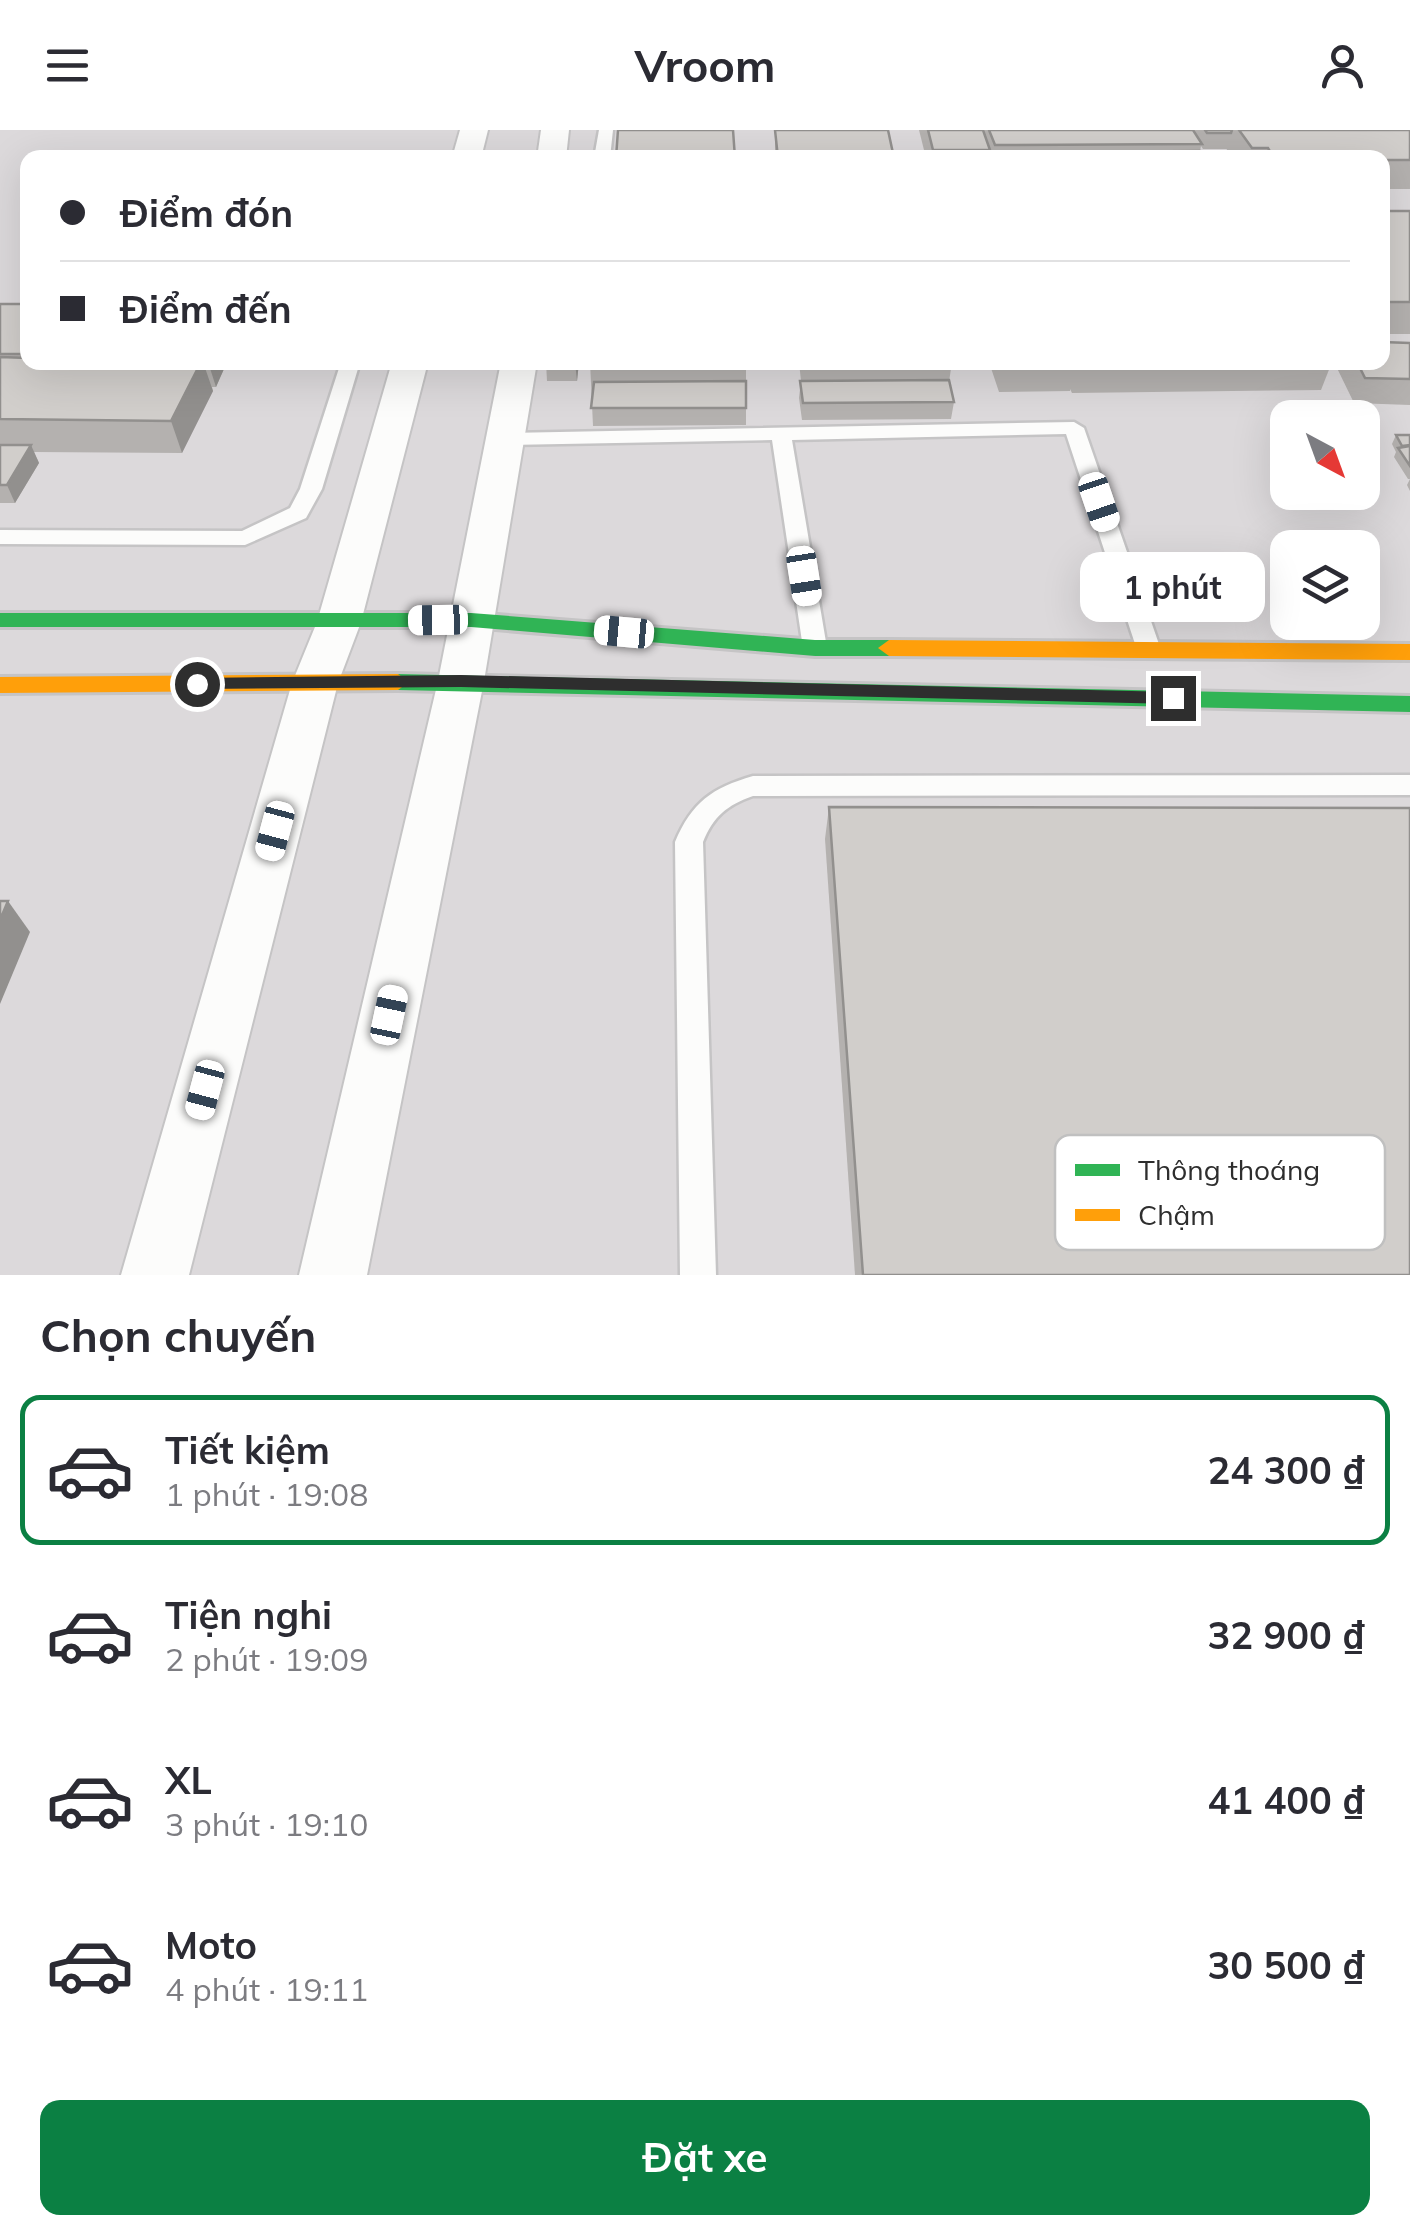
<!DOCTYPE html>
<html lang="vi">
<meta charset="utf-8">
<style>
:root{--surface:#fff;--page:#f7f7f7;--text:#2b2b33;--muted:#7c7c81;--line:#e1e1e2;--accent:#0b8043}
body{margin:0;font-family:Mulish,sans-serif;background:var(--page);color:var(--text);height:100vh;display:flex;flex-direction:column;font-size:38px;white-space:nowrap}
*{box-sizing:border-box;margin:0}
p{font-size:32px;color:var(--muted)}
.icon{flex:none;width:55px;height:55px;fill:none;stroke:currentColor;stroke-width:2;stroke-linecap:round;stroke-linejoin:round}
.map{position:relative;height:1145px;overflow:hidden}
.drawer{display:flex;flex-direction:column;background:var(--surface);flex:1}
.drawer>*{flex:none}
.hud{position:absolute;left:20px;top:20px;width:1370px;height:220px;border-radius:20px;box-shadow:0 10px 40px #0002;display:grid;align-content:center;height:220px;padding:0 40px;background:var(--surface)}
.needle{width:65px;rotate:139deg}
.controls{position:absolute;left:1270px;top:270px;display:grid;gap:20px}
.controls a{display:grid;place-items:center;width:110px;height:110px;border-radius:20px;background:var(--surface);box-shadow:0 10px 40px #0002;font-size:50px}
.end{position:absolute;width:45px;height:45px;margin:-22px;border:12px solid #2e2e2e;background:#fff;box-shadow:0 0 0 5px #fff}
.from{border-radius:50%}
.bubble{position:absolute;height:70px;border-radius:20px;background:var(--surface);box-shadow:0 10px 40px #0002;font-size:32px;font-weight:700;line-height:70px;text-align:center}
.car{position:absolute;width:30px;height:60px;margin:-30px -15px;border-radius:12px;box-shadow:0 0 8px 2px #0007;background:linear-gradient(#fff 24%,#345 0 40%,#fff 0 76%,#345 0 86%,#fff 0)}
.hud b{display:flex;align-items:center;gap:35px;height:95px;font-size:38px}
.hud b+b{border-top:2px solid var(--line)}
.hud i{width:25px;height:25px;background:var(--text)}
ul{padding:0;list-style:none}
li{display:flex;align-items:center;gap:30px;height:150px;margin:0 20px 15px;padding:0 20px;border:5px solid transparent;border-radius:20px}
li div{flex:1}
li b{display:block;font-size:38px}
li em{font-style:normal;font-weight:700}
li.active{border-color:var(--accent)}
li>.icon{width:90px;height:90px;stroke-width:1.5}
h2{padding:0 40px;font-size:45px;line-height:120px}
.action{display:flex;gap:20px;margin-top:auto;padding:20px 40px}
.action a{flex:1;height:115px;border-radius:20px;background:var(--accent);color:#fff;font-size:40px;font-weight:700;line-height:115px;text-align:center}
header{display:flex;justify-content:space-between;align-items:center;height:130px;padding:0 40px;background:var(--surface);font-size:45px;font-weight:700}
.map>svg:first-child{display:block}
</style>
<header><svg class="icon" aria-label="menu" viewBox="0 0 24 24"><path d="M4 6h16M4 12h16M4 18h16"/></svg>Vroom<svg class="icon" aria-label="person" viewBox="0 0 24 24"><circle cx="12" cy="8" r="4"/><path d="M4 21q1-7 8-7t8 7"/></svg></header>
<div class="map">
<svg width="1410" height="1145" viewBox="0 0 1410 1145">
<rect width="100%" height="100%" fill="#ece8e4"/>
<!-- industrial -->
<path fill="#dcd9db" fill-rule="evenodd" d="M 0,0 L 1410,0 L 1410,1145 L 0,1145 ZM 28,28 L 1382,28 L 1382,232 L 28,232 ZM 1288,288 L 1362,288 L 1362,362 L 1288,362 ZM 1288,418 L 1362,418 L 1362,492 L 1288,492 Z"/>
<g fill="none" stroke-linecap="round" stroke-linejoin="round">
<!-- lane casing -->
<g stroke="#c5c4c5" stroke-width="5">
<g id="lane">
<polygon points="599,0 613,0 610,28 594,28"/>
<polygon points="341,232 360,232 322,359 306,388 245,415 0,414 0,400 242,401 290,378 300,359"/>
<polygon points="1074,292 1084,298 1161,520 1158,526 1149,528 1137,520 1066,304 792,310 827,518 815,526 803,518 772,310 506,315 496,309 506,303"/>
<path d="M 1410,645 L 1410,665 L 753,666 C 727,675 713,687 703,712 L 716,1145 L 680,1145 L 675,712 C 692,672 712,658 753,646 Z"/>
</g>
</g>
<!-- street casing -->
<g stroke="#c5c4c5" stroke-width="4">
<g id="street">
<polygon points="460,0 488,0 481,28 452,28"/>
<polygon points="541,0 569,0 566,28 537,28"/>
<polygon points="392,232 428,232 361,492 338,553 189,1145 121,1145 292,553 317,492"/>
<polygon points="501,232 537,232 484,551 367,1145 299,1145 438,551"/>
</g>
</g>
<!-- fast casing -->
<g stroke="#c5c4c5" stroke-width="6">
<g id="fast">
<polygon points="0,483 471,483 815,510 889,510 900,518 889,526 815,526 471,497 0,497"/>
<polygon points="398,544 1410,566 1410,582 398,560 387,552"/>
</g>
</g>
<!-- slow casing -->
<g stroke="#c5c4c5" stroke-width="6">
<g id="slow">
<polygon points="889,510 1410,514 1410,530 889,526 878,518"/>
<polygon points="398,544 409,552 398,560 0,563 0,547"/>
</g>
</g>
<!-- lane -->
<use href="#lane" fill="#fcfcfb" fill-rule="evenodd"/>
<!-- street -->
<use href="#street" fill="#fcfcfb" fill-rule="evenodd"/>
<!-- fast -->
<use href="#fast" fill="#30b455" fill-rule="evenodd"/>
<!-- slow -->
<use href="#slow" fill="#ff9f0a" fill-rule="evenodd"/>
</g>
<!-- wall -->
<g fill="#b4b1af">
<polygon points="775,0 894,28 775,28"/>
<polygon points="919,0 1410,0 1410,59 1382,59 1382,28 1230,28 1226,22 1227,19 1203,19 1201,16 1200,21 1204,28 926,28"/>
<rect x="1382" y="81" width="28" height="123"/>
<polygon points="0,174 28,174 28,232 227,232 216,257 212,257 213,261 182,323 34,322 39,333 15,373 0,373"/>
<polygon points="1410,213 1410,275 1354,273 1336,236 1338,232 1382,232"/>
<polygon points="546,232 579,232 577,251 547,251"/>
<polygon points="590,232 746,232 746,295 593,296"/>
<polygon points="799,232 952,232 949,252 954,272 951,289 802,290 799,268 801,251"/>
<polygon points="989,232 1332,232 1321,260 1072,263 1070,259 1070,261 999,262"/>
<polygon points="1396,305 1410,305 1410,361 1407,355 1410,349 1408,349 1394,327 1396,322 1392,314"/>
<polygon points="829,677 1410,1145 855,1145 825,709"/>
</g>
<!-- shaded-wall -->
<g fill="#92908e">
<polygon points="201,232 203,232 213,261 182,323 171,291"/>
<polygon points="208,232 227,232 216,257"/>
<polygon points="575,232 579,232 577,251"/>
<polygon points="31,315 39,333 15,373 7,355"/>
<polygon points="8,771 30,802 0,874 0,790"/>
</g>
<!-- building -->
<g fill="#d1cecb" stroke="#92908e" stroke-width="2.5">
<polygon points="618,0 733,0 735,28 616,28"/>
<polygon points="775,0 888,0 894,28 778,28"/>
<polygon points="928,0 983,0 990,20 933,20"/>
<polygon points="989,0 1193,0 1202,14 995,15"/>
<polygon points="1205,0 1232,0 1231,3 1207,3"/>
<polygon points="1239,0 1410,0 1410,30 1382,30 1382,28 1274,28 1268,18 1252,18"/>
<polygon points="1200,21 1204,28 1081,28 1078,22"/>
<rect x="1382" y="81" width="28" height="91"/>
<rect x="0" y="174" width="28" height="50"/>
<polygon points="1382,212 1410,213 1410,249 1365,248 1357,232 1382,232"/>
<polygon points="0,227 28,228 28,232 201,232 171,291 0,289"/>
<rect x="590" y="232" width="156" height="3"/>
<polygon points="805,232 952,232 952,234 805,235"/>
<polygon points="1002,232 1075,232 1076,235 1003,237"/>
<polygon points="949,250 954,272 803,273 800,251"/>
<polygon points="746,251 746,278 591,278 594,252"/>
<polygon points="1396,305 1410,305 1410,315 1402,316"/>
<polygon points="0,315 31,315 7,355 0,355"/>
<polygon points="1410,316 1410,336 1398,318"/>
<polygon points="829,677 1410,678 1410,1145 863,1145"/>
<polygon points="0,771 8,771 0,790"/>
</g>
<!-- route -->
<polygon fill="#2e2e2e" points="461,545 1173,562 1181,568 1173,574 461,557 197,559 189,554 197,548"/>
<!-- legend -->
<rect x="1055" y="1005" width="330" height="115" rx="15" fill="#fff" stroke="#c0c0c0" stroke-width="2.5"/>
<rect x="1075" y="1034" width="45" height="12" fill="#30b455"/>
<rect x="1075" y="1079" width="45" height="12" fill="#ff9f0a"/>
<g font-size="28" fill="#2e2e2e">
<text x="1138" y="1050">Thông thoáng</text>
<text x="1138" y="1095">Chậm</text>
</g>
</svg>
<div class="controls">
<a><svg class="needle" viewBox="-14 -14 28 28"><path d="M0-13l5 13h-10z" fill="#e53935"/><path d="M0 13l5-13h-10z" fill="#7c7c81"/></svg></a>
<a><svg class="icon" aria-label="layers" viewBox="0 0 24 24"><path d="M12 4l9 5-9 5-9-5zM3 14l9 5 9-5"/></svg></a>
</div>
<i class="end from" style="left:197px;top:554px"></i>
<i class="end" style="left:1173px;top:568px"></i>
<div class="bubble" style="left:1080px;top:422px;width:185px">1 phút</div>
<i class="car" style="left:1099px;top:372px;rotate:161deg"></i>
<i class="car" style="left:804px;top:446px;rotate:171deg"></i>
<i class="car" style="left:438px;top:490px;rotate:269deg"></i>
<i class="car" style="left:624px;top:502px;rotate:275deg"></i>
<i class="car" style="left:275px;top:701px;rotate:195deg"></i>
<i class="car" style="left:389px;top:885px;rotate:12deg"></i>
<i class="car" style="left:205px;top:960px;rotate:195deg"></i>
<div class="hud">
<b><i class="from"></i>Điểm đón</b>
<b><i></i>Điểm đến</b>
</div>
</div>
<section class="drawer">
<h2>Chọn chuyến</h2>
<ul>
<li class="active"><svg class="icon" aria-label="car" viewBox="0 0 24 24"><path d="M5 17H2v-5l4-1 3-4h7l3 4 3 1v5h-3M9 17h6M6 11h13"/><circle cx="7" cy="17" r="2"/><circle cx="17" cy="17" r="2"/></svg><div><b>Tiết kiệm</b><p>1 phút · 19:08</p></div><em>24 300 ₫</em></li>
<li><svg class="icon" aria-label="car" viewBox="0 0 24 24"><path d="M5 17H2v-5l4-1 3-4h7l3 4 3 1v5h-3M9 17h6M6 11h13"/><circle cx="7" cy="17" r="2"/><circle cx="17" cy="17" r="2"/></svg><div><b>Tiện nghi</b><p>2 phút · 19:09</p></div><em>32 900 ₫</em></li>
<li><svg class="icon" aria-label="car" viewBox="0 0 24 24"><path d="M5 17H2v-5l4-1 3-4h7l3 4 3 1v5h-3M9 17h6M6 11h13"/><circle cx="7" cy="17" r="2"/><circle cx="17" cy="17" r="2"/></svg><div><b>XL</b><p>3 phút · 19:10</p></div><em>41 400 ₫</em></li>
<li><svg class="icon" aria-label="car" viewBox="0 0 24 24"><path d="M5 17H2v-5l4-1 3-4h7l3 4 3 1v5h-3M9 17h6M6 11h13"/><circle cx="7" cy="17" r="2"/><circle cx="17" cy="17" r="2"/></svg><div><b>Moto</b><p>4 phút · 19:11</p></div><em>30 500 ₫</em></li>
</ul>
<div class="action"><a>Đặt xe</a></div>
</section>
